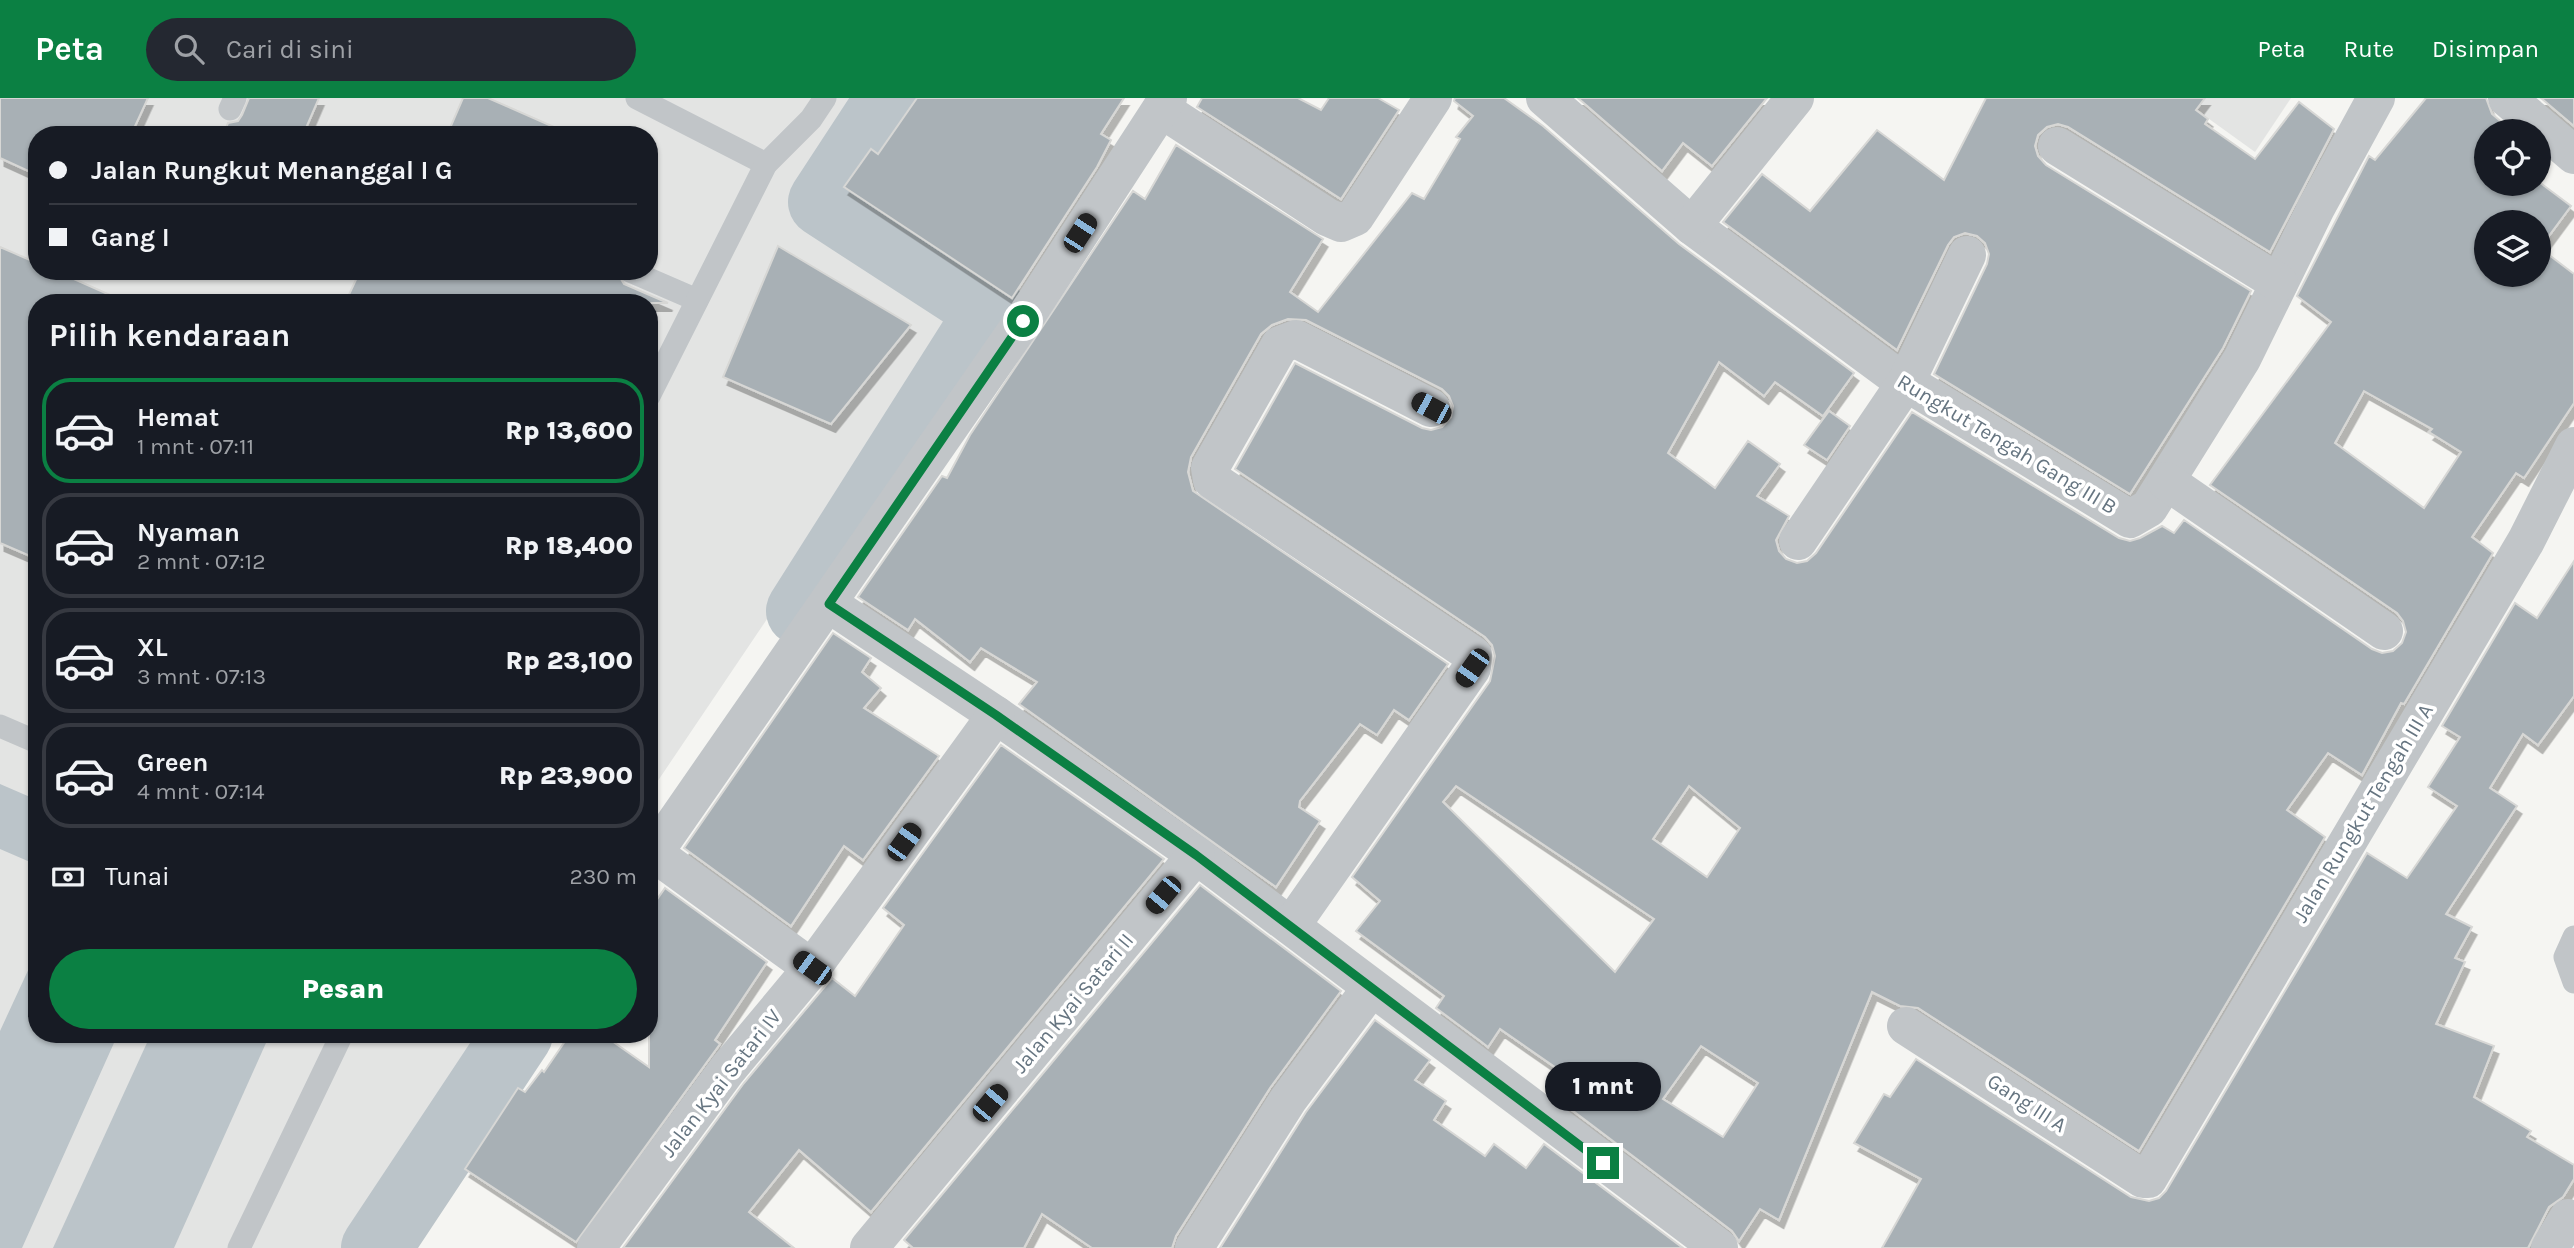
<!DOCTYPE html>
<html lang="id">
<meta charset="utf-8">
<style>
:root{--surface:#171b24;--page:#242831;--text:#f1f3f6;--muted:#9ea1a6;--line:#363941;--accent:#0b8043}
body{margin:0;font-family:Karla,sans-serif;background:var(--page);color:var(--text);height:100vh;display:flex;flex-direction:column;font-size:26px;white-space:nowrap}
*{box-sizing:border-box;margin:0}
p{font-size:23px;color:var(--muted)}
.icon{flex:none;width:38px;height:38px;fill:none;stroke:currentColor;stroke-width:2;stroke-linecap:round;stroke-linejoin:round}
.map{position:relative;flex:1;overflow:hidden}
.details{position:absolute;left:28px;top:196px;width:630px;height:749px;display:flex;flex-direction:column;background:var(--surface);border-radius:28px;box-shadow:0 2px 5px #0004}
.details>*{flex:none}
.hud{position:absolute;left:28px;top:28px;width:630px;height:154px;border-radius:28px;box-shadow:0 2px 5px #0004;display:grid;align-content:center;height:154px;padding:0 21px;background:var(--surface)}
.fabs{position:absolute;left:2474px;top:21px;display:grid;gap:14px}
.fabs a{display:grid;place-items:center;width:77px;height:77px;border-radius:50%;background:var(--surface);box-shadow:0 2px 5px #0004;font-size:35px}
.end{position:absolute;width:32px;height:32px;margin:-16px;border:9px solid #0b8043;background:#fff;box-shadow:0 0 0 4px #fff}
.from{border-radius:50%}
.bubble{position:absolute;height:49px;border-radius:24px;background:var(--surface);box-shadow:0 2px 5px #0004;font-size:23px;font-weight:800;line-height:49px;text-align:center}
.car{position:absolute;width:21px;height:42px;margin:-21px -10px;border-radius:9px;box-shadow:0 0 5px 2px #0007;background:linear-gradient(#222 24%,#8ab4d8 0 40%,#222 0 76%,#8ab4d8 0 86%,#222 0)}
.hud b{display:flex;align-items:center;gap:24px;height:66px;font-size:26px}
.hud b+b{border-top:2px solid var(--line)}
.hud i{width:18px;height:18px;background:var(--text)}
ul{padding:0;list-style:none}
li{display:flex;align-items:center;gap:21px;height:105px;margin:0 14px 10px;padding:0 7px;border:4px solid var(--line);border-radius:28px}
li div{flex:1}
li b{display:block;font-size:26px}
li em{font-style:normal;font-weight:800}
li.active{border-color:var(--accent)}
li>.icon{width:63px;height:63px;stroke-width:1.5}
h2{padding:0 21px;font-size:32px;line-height:84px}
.pay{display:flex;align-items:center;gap:18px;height:77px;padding:0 21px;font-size:26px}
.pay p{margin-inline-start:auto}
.primary-button{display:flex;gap:14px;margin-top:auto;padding:14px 21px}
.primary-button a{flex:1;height:80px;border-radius:42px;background:var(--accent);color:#fff;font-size:28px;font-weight:800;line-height:80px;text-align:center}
header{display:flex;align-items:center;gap:42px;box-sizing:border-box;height:98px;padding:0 35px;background:var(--accent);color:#fff}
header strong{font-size:33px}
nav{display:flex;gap:38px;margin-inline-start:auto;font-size:24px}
.search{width:490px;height:63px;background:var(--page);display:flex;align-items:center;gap:18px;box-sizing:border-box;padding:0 24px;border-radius:38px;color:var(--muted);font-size:26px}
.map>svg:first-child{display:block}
</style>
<header>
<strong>Peta</strong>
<div class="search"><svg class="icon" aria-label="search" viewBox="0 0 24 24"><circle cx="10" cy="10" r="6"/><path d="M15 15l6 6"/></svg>Cari di sini</div>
<nav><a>Peta</a><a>Rute</a><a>Disimpan</a></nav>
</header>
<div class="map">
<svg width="2574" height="1150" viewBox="0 0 2574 1150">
<defs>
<filter id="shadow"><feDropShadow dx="4.5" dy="8" stdDeviation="0" flood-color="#0004"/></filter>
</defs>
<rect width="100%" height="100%" fill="#f5f5f2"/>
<!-- built -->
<g fill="#e3e4e3" fill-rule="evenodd">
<path d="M 0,0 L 866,0 L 793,105 L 976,211 L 649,696 L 649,205 L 37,205 L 37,936 L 487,936 L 343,1150 L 0,1150 ZM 37,37 L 649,37 L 649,173 L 37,173 Z"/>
<polygon points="2180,0 2291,0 2255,54"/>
</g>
<!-- water -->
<g fill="#bbc4c9">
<polygon points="0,686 37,702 37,767 0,751"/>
<polygon points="37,853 37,936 118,936 22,1150 0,1150 0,933"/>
<polygon points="151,936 270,936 174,1150 53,1150"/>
</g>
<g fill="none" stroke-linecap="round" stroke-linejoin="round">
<!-- river -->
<g stroke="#bbc4c9" stroke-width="70">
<polyline points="801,513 991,213 823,104 891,0"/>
<polyline points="376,1150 518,936"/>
</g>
</g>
<!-- building -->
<g fill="#a8b0b5" stroke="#d7d7d5" stroke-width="2" fill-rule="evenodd" filter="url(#shadow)">
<polygon points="0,0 148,0 131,37 37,37 37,77 0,60"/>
<polygon points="249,0 319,0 303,37 223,37 228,25 238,23 242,17"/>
<polygon points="463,0 488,0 572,37 447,37"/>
<polygon points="917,0 1124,0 1101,36 1111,42 1097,69 1012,200 844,89 871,51 878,56"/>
<polygon points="1202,0 1298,0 1321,12 1329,0 1378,0 1399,12 1341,101 1197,9"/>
<path d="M 1455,0 L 1504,0 L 1543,28 L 1679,146 L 1854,275 L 1823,318 L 1775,284 L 1764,298 L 1719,264 L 1668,355 L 1715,390 L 1748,343 L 1780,366 L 1757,398 L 1789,418 L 1776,442 L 1779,453 L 1786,461 L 1797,465 L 1807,463 L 1816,455 L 1912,314 L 2119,440 L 2130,443 L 2140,440 L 2162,428 L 2174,435 L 2184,422 L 2372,551 L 2382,555 L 2393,553 L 2402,545 L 2406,534 L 2403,523 L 2397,515 L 2210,387 L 2331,224 L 2297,198 L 2369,58 L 2375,62 L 2426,0 L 2486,0 L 2492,16 L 2512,33 L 2487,33 L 2487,86 L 2539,84 L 2571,108 L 2540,150 L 2574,176 L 2574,305 L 2524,380 L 2516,375 L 2472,439 L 2493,455 L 2404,606 L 2401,605 L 2362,677 L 2328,655 L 2287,712 L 2325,739 L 2139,1053 L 1918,910 L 1900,908 L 1872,894 L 1779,1122 L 1760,1111 L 1739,1143 L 1732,1133 L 1560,1003 L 1575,983 L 1500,931 L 1488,949 L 1479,942 L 1436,910 L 1444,898 L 1356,833 L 1380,803 L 1352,779 L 1490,583 L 1495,558 L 1492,547 L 1485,539 L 1235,371 L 1295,265 L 1422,330 L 1431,332 L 1442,329 L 1451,319 L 1453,308 L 1449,298 L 1442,291 L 1306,222 L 1288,221 L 1272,227 L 1261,236 L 1191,359 L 1188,374 L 1193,393 L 1448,566 L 1409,622 L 1394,612 L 1377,637 L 1360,626 L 1300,703 L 1299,709 L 1320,723 L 1276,789 L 1019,606 L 1037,584 L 981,550 L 970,564 L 915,521 L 908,532 L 858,499 L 942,378 L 947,380 L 970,337 L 1133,93 L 1145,101 L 1176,47 L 1323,141 L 1290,194 L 1318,214 L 1412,95 L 1424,101 L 1460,41 L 1456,39 L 1473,18 L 1454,3 ZM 2487,124 L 2539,124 L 2539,177 L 2487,177 ZM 2364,293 L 2432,331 L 2429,334 L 2461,354 L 2424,410 L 2335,345 ZM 1456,688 L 1654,821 L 1615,874 L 1443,704 ZM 1689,688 L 1740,730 L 1707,779 L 1653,741 ZM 1701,948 L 1758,985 L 1723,1039 L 1663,1001 Z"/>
<polygon points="1578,0 1767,0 1712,68 1683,45 1662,73"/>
<polygon points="1986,0 2205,0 2196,12 2208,21 2205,26 2255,61 2299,4 2334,31 2270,154 2068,29 2058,26 2047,29 2038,37 2035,48 2038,58 2046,67 2251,193 2223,250 2130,396 1934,276 1987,166 1989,156 1985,145 1977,138 1965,135 1954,139 1948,147 1897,252 1723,124 1762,76 1810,113 1877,32 1944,82"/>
<polygon points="2541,0 2574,0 2574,28"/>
<polygon points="778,148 911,227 831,326 723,279"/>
<polygon points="0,149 37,165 37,173 56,173 128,205 37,205 37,461 0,445"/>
<polygon points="360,173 616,173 624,186 668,205 345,205"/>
<polygon points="1829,313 1850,328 1827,362 1804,347"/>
<polygon points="2574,463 2574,598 2538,647 2523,636 2490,690 2517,708 2446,816 2472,829 2455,860 2465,864 2436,926 2494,948 2474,999 2531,1033 2527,1039 2574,1067 2574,1081 2563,1099 2549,1109 2528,1150 1882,1150 1921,1081 1854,1045 1884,996 1890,999 1916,961 2131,1099 2149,1103 2159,1100 2166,1093 2367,755 2407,780 2457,708 2428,689 2460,639 2442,628 2515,505 2537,520"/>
<polygon points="833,535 871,560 862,574 881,590 864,610 939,658 863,762 844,748 791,828 684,750"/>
<polygon points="1001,647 1164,761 871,1114 799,1052 749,1114 794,1150 623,1150 744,985 832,880 855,898 904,827 883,810"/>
<polygon points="1200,787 1341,893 1270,990 1176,1138 1172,1150 1092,1150 1042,1116 1024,1150 913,1150 904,1142"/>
<polygon points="665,790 767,864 715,942 720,946 576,1144 465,1071 518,990 525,994 542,972 544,974 570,936 602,936 649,969 649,813"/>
<polygon points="1375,922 1430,962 1415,982 1446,1003 1434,1022 1485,1058 1494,1046 1526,1070 1544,1046 1683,1150 1220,1150 1306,1014"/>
</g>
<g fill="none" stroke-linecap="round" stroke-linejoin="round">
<!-- service -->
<g stroke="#c1c5c8" stroke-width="23">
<polyline points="637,0 766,66"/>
<polyline points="230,11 235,0"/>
<polyline points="630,173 697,202"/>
<polyline points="649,298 766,66 811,21 825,0"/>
<polyline points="0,628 37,644"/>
<polyline points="2574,839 2565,859 2574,884"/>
<polyline points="239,1150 342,936"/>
</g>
<!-- minor -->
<g stroke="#c1c5c8" stroke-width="38">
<polyline points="1545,0 1692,128 1894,277 2130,421 2149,410 2242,261 2316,110 2376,0"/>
<polyline points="2507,0 2574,57"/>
<polyline points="1161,11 1327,119 1341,125 1355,119 1433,0"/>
<polyline points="2057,48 2279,185"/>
<polyline points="1692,128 1795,0"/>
<polyline points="2166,383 2384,533"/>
<polyline points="1798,443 1906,284 1967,157"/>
<polyline points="829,506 996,617 1196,757 1719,1150"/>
<polyline points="1291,828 1472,570 1473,557 1212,382 1210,370 1280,247 1296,241 1431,310"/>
<polyline points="812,870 662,761 659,751 661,745 1023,223 1168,0"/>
<polyline points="1906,928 2143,1081 2148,1081 2526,443 2574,348"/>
<polyline points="596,1150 727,972 812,870 996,617"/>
<polyline points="869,1150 1196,757"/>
<polyline points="1194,1150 1288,1002 1371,890"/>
<polyline points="2550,1150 2568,1120"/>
</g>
</g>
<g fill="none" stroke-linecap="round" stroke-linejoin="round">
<!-- route -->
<polyline stroke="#0b8043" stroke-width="9" points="1023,223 829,506 996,617 1196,757 1603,1065"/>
</g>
<g text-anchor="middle" stroke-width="7" stroke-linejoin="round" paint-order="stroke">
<!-- street labels -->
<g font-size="21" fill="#667581" stroke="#fff">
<text transform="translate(2007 346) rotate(31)" y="7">Rungkut Tengah Gang III B</text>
<text transform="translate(2363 715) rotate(-59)" y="7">Jalan Rungkut Tengah III A</text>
<text transform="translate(1073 905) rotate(-50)" y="7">Jalan Kyai Satari II</text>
<text transform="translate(721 985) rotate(-52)" y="7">Jalan Kyai Satari IV</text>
<text transform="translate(2027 1005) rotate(33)" y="7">Gang III A</text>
</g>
</g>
</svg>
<div class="fabs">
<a><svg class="icon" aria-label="locate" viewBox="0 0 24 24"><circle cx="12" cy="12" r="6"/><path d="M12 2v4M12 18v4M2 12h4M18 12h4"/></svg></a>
<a><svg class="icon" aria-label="layers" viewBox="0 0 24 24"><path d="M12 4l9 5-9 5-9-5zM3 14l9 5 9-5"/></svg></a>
</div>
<i class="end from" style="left:1023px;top:223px"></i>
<i class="end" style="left:1603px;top:1065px"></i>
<div class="bubble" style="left:1545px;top:964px;width:116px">1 mnt</div>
<i class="car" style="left:1080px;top:135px;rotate:33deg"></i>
<i class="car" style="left:1431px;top:310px;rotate:298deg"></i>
<i class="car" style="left:1472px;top:570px;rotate:215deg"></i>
<i class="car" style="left:904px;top:744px;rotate:36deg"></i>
<i class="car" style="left:1163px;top:797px;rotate:220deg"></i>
<i class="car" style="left:812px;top:870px;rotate:306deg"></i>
<i class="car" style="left:990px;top:1005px;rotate:40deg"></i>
<div class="hud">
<b><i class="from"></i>Jalan Rungkut Menanggal I G</b>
<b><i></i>Gang I</b>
</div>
<section class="details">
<h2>Pilih kendaraan</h2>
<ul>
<li class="active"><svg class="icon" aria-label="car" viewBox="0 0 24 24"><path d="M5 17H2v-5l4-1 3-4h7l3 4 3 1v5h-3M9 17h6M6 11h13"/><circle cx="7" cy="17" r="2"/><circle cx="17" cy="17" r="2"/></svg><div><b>Hemat</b><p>1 mnt · 07:11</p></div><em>Rp 13,600</em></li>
<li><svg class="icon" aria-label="car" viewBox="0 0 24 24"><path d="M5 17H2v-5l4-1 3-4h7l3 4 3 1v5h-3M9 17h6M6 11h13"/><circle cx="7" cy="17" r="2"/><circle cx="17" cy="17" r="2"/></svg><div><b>Nyaman</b><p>2 mnt · 07:12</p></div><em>Rp 18,400</em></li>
<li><svg class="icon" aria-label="car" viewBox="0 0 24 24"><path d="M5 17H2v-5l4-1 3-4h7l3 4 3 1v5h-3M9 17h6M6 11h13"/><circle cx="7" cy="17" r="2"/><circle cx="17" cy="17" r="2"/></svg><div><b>XL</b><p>3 mnt · 07:13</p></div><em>Rp 23,100</em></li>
<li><svg class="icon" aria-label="car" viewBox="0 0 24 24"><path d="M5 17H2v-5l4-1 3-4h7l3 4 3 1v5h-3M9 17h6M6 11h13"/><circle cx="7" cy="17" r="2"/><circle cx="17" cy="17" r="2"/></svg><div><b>Green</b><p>4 mnt · 07:14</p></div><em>Rp 23,900</em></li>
</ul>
<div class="pay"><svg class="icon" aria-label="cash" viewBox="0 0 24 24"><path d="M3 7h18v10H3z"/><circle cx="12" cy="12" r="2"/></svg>Tunai<p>230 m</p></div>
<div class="primary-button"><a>Pesan</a></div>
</section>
</div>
